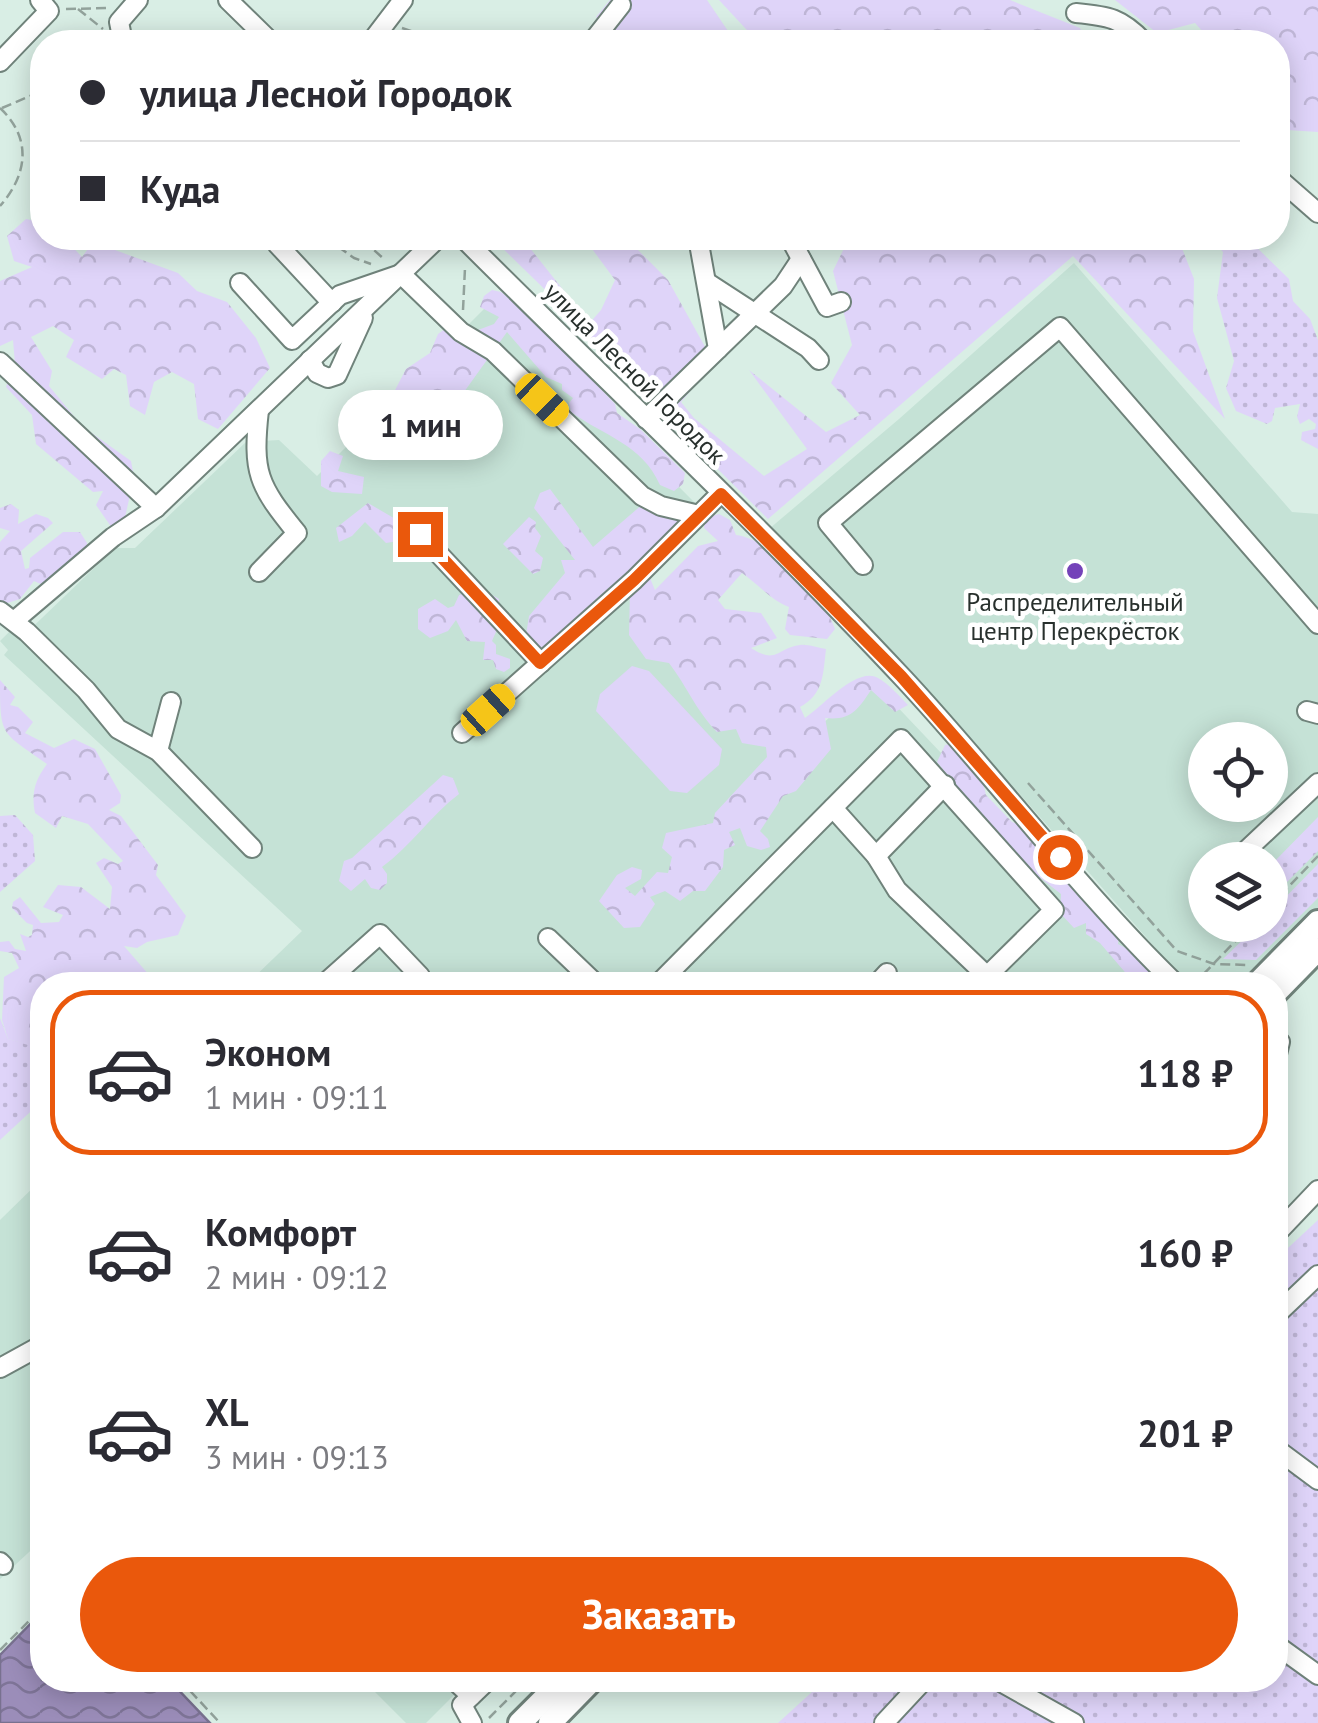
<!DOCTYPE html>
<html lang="ru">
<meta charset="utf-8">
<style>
:root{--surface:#fff;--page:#f7f7f7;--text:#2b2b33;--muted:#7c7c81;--line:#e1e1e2;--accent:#ea580c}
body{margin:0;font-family:"PT Sans",sans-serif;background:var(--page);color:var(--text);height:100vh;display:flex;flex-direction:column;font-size:38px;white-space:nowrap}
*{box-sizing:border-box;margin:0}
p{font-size:32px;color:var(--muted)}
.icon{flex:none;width:55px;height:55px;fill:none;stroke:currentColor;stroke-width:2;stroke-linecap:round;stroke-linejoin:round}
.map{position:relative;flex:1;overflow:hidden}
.drawer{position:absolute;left:30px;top:972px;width:1258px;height:720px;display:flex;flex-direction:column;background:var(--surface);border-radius:40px;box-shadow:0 5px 25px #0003}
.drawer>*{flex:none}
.banner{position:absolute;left:30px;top:30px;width:1260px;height:220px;border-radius:40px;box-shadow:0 5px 25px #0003;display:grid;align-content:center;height:220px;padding:0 50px;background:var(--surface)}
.buttons{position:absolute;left:1188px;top:722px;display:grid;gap:20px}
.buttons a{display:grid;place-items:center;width:100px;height:100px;border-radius:50%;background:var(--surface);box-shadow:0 5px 25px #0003;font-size:50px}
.end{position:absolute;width:45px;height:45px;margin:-22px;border:12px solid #ea580c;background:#fff;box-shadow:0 0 0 5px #fff}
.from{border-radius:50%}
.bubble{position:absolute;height:70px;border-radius:35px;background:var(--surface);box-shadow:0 5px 25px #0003;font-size:32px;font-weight:600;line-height:70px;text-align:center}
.car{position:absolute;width:30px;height:60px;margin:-30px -15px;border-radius:12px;box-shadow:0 0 8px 2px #0007;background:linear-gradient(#f5c518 24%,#345 0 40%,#f5c518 0 76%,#345 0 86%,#f5c518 0)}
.banner b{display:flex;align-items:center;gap:35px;height:95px;font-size:38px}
.banner b+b{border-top:2px solid var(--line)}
.banner i{width:25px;height:25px;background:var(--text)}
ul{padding:18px 0 0;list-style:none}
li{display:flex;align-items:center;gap:30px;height:165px;margin:0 20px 15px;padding:0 30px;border:5px solid transparent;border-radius:40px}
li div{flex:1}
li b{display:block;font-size:38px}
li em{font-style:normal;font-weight:600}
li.active{border-color:var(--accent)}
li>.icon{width:90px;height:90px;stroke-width:1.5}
.action{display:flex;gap:20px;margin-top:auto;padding:20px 50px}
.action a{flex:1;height:115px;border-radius:60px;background:var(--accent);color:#fff;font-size:40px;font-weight:600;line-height:115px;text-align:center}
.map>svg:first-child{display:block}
</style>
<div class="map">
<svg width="1318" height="1723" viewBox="0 0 1318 1723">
<defs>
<pattern id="grass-dots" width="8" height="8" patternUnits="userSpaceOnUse" patternTransform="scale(2.5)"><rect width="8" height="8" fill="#dfd4f9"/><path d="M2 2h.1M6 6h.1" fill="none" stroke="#bfb6d6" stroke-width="1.8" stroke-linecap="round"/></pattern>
<pattern id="forest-crowns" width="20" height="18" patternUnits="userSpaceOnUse" patternTransform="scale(2.5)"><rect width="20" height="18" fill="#dfd4f9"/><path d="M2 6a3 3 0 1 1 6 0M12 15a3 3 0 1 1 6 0" fill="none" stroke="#bfb6d6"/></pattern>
<pattern id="water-waves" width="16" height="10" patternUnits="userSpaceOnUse" patternTransform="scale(2.5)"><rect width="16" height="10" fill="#9b8db9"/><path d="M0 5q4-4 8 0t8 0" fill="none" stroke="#7e7497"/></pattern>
</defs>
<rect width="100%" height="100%" fill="#d9eee5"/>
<!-- built -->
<g fill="#c5e2d6" fill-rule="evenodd">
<path d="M 1074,263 L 1292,512 L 1318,514 L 1318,909 L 1242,985 L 1192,985 L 1182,978 L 926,688 L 769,529 L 899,419 ZM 1205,740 L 1270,740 L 1270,805 L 1205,805 ZM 1205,860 L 1270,860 L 1270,925 L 1205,925 Z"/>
<polygon points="493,300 697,505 629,575 806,740 870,678 1161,985 246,985 302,931 4,655 8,650 0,641 10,631 19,640 115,548 135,548 246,442 279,440 317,476"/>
<polygon points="42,1179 42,1540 0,1579 0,1220"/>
<polygon points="363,1680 469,1680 426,1723 406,1723"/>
</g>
<!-- grass -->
<g fill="url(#grass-dots)">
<polygon points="1210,238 1247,238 1289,279 1293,301 1310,319 1318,340 1318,449 1301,440 1302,432 1315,429 1316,424 1309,419 1300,424 1297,417 1300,404 1275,408 1272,421 1267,424 1236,411 1226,388 1234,361 1217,298 1223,252"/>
<polygon points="15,815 33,835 35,861 0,892 0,816"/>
<polygon points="1318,817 1318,851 1270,899 1270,866"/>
<polygon points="1318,864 1318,898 1256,960 1223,959 1258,925 1270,925 1270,913"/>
<polygon points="0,1018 8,1039 38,1047 42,1045 42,1101 0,1140"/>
<polygon points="1318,1220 1318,1723 778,1723 825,1680 1275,1680 1275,1260"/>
</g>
<!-- forest -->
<g fill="url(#forest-crowns)">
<polygon points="719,0 1010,0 1080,28 1087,42 758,42"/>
<polygon points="1115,0 1318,0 1318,132 1287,130 1278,119 1278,42 1212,42 1195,23 1157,33"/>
<polygon points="26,219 42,222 42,238 64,238 82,257 93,242 178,273 197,291 227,302 256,338 270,368 218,429 198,419 194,384 172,372 154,382 145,415 130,406 126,375 114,369 102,379 66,357 74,340 53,326 31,337 52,371 49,386 82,426 131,461 134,477 124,522 112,528 96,505 103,491 93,492 36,444 32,415 6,387 15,364 13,340 0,346 0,281 32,267 14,261 7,236"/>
<polygon points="492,238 522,238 568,296 568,312"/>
<polygon points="584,238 626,238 668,280 714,363 681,402 694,418 764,476 807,449 749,370 826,432 860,415 831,383 852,345 833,271 849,238 1178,238 1194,279 1193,331 1225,419 1073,256 768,519 581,333 601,310 615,280"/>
<path d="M 492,290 L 501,292 L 553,333 L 573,360 L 615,404 L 617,413 L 640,429 L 685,473 L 683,484 L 674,491 L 660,485 C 642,444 604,436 571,412 L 569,403 L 573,398 L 562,390 L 562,384 L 546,377 L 507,332 L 464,392 L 449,394 L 441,403 L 419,402 L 407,406 L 393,394 L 406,369 L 430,353 L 438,334 L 449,326 L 465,323 L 478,330 L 494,324 L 499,317 L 480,307 L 484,296 Z"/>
<polygon points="330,451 343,456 338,471 364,477 362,494 332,492 321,486 321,461"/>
<path d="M 550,489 L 593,547 L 644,503 L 681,515 L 685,535 L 662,556 L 641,557 L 655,590 L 698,546 L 718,541 L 704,528 L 705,518 L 719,514 L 730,520 L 736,535 C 774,540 823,594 835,629 L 827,639 L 790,635 L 785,629 L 789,607 C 772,601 758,584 742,573 L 718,600 L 725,609 L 761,613 L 777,638 L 751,648 C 777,665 777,648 800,645 C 807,644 819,648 826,649 C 823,674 824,694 800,707 L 805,718 C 822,707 857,666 878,678 C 889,684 899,696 908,705 L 895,712 L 871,690 C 858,710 850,721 825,718 L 831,749 L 796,791 L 783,796 L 760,831 L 768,839 L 770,847 L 761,850 L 747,846 L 740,828 L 729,832 L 735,845 L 724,850 L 723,867 L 705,891 L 693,891 L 680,901 L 665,891 L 650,897 L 655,904 L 640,927 L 624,928 L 599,901 L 617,875 L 632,867 L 642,870 L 641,879 L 625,888 L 635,896 L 657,872 L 668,873 L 672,857 L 662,848 L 666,833 L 713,823 L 715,813 L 767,757 L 766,747 L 742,743 L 736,729 L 717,732 C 695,709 688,688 669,663 L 646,659 L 629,635 L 630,590 L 553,649 L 538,650 L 526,635 L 529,616 L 565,573 L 561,560 L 575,560 L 534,508 L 540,493 Z"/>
<polygon points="368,503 404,524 398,541 386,543 365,522 352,536 339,542 336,528"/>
<polygon points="11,504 19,510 18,524 36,514 48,518 53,523 21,551 25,569 29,568 30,558 63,532 80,532 87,543 84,571 54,590 34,581 20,599 4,604 0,601 0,542 10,531 0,528 0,508"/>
<polygon points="529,517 536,522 535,528 541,536 535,551 543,558 540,571 533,574 503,544"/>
<polygon points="480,588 499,599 498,627 492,641 496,645 496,654 510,659 510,668 504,672 496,669 493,660 483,660 485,642 467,641 456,620 448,631 430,638 418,629 418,609 435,599 448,608 454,606 459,595"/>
<path d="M 0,680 L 15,697 L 10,705 L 18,707 L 33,722 L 25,733 L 54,748 L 74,739 L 95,749 L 121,795 L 120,803 L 109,810 L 121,816 L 158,865 L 156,875 L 186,916 L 178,935 L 147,942 L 137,948 L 124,946 L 156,983 L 154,985 L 125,985 L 120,980 L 98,975 L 91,979 L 90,985 L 42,985 L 42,1045 L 38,1048 L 8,1039 L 2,1020 L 4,977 L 19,968 L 12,953 L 0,951 L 0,942 L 9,941 L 15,949 L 26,951 L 20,934 L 28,937 L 32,935 L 33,925 L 27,923 L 12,908 L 13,902 L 20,897 L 41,923 L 59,922 L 63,915 L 43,907 L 58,885 L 81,887 L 110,909 L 112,887 L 96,863 L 104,858 L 118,864 L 123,861 L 88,824 L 62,816 L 56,828 L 35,813 C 31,793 35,780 47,764 C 1,731 0,738 0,680 Z"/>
<polygon points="951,744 976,756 986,795 1012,822 1034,830 1121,923 1118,944 1137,954 1162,985 1136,985 1100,943 1086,934 1086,923 1074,928 1060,913 1061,894 1016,859 937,762 945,745"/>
<path d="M 443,775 L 453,778 L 459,794 C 430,816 411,846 382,867 L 387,874 L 387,883 L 380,890 L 371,888 L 365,879 L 351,891 L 339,881 L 344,861 L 352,858 Z"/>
</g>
<!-- park -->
<g fill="#dfd4f9">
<polygon points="610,0 707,0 728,31 707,42 625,42 596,17"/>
<polygon points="632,666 649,671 722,749 719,765 687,793 670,791 596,711 600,694"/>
</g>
<!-- water -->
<polygon fill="url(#water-waves)" stroke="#78718f" stroke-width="2.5" points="42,1612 42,1680 169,1680 210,1723 0,1723 0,1655"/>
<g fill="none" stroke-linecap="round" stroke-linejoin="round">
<!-- minor casing -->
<g stroke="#70837b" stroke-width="22">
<g id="minor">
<polyline points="228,0 271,42"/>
<path d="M 1076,13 C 1109,16 1121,18 1144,42"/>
<polyline points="123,42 119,22 138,0"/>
<polyline points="371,42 403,0"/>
<polyline points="592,42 621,5"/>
<polyline points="0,62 49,11 40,0"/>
<polyline points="1278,178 1318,213"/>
<path d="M 463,238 C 610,385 762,527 904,679 C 997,779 1079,890 1177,985"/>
<polyline points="790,238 827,307 841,302"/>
<polyline points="277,244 332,303"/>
<polyline points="240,283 292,340 340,295 401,274 461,332 493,351 642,496 661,506 699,515"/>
<polyline points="708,283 808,348 819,360"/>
<polyline points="718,349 783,286 801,259"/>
<polyline points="310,360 317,373 328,378 337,375 363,318"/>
<polyline points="0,362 156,508"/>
<polyline points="646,419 718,349 698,238"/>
<polyline points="420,534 541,663"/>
<polyline points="863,565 828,523 1060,327 1318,624"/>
<path d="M 259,572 L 297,533 C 258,485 252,473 259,410"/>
<polyline points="0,611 27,632 86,690 118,729 158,751 252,848"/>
<polyline points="14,621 113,537 156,508 438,238"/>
<polyline points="1307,711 1318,714"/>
<polyline points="462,733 634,580 721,493"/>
<polyline points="158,751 171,702"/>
<polyline points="833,808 876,856 897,890 987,976"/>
<polyline points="876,856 945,785"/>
<polyline points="1236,860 1318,783"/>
<polyline points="548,938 597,985"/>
<polyline points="323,985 380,934 420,976 415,985"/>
<polyline points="657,985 901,739 1054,910 978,985"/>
<polyline points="876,985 887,973"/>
<polyline points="1275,1038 1280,1042 1275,1062"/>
<polyline points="1278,1232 1318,1190"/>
<polyline points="42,1316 42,1346"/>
<polyline points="1275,1316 1318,1275"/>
<polyline points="0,1368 42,1345"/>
<polyline points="1275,1448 1318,1480"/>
<polyline points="0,1562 3,1565"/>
<polyline points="1275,1644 1318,1675"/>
<polyline points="454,1680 471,1696"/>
<polyline points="997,1680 1074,1723"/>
<polyline points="472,1723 462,1705 488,1680"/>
<polyline points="884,1723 924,1680"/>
</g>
</g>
<!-- major casing -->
<g stroke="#70837b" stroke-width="28">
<g id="major">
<polyline points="1256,985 1318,922"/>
<polyline points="1275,993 1318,949"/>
<polyline points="520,1723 563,1680"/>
<polyline points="550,1723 592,1680"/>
</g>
</g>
<!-- path -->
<g stroke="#92a29b" stroke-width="2.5" stroke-dasharray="10 5" stroke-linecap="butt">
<polyline points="66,9 107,8"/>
<polyline points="78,9 103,29"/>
<polyline points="402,28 432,38 460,36 472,42"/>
<polyline points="94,42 104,33"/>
<path d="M 0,108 C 32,138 28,174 0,206"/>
<polyline points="2,108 42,91"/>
<polyline points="326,238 354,258 371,264"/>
<polyline points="347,238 374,250 385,260"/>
<polyline points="374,250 379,238"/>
<polyline points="463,310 465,268"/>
<polyline points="1028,783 1177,951 1214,964 1249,965"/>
<polyline points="1270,906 1318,856"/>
<polyline points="1193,985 1251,925"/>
<polyline points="0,1650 42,1608"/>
<polyline points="180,1680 220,1723"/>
<polyline points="489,1718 527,1680"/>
</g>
<!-- minor -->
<use href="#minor" stroke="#fff" stroke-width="18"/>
<!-- major -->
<use href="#major" stroke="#fff" stroke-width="22"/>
</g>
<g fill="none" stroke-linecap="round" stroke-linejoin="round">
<!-- route -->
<polyline stroke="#ea580c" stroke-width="12" points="420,534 540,663 634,580 721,494 901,676 1060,857"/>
</g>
<!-- markers -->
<circle fill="#7442b9" stroke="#fff" stroke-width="4" cx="1075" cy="571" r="10"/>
<g text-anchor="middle" stroke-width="9" stroke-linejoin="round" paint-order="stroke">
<!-- street labels -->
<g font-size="25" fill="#28302d" stroke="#fff">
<text transform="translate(635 373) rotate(45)" y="9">улица Лесной Городок</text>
</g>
<!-- poi labels -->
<g font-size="25" fill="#28302d" stroke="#fff">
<text x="1075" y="611">Распределительный<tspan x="1075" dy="29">центр Перекрёсток</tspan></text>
</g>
</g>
</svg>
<div class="buttons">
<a><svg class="icon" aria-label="locate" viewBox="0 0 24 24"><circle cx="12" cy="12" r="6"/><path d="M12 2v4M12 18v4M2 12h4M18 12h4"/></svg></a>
<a><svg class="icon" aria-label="layers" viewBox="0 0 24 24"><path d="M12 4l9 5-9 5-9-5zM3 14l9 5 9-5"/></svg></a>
</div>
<i class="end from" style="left:1060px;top:857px"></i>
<i class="end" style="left:420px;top:534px"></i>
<div class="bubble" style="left:338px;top:390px;width:165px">1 мин</div>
<i class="car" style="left:542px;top:400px;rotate:134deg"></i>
<i class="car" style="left:488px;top:710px;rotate:48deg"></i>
<div class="banner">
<b><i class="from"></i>улица Лесной Городок</b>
<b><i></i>Куда</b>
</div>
<section class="drawer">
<ul>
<li class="active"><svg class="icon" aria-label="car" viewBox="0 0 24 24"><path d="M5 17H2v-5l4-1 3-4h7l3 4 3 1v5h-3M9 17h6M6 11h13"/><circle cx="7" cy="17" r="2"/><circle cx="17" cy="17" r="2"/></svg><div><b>Эконом</b><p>1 мин · 09:11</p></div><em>118 ₽</em></li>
<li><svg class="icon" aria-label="car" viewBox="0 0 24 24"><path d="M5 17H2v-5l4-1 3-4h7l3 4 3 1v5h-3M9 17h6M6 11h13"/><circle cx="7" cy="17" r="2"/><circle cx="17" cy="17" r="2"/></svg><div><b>Комфорт</b><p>2 мин · 09:12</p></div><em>160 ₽</em></li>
<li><svg class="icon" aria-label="car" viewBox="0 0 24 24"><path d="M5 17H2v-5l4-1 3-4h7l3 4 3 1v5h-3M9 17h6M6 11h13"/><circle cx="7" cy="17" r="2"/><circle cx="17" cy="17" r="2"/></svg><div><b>XL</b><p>3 мин · 09:13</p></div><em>201 ₽</em></li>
</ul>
<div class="action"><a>Заказать</a></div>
</section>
</div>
